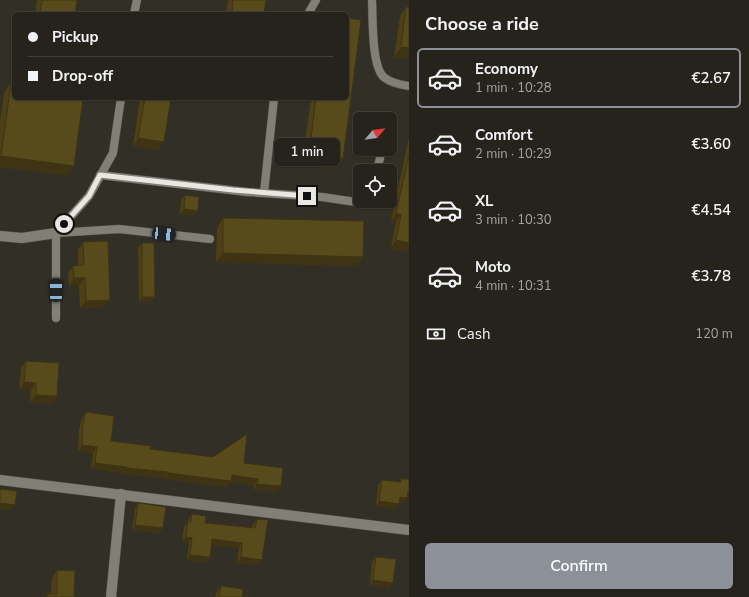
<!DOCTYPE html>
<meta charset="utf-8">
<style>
:root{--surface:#26231d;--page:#322f2a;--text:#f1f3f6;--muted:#a4a4a4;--line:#42403b;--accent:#8c9099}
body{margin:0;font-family:"Nunito Sans",sans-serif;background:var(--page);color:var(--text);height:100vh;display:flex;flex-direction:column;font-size:15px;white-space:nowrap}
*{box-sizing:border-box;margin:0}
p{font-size:13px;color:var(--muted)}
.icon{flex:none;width:22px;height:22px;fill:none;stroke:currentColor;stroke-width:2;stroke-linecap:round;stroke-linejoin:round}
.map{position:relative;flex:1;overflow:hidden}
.panel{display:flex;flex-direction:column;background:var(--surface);width:340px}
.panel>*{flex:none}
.banner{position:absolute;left:12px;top:12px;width:337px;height:88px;border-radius:6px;box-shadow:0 1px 3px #0004,0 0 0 1px var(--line);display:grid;align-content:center;height:88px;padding:0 16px;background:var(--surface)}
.needle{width:26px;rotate:61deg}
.controls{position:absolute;left:353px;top:112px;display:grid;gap:8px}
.controls a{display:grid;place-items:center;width:44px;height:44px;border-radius:6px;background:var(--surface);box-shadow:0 1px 3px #0004,0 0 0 1px var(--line);font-size:20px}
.end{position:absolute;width:18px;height:18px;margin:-9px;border:5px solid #e8e7e1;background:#111;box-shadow:0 0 0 2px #111}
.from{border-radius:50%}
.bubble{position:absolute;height:28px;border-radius:6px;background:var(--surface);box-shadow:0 1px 3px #0004,0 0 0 1px var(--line);font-size:13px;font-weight:600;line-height:28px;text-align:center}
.car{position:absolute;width:12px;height:24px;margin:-12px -6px;border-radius:5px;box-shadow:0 0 3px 1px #0007;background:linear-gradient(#222 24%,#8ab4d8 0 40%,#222 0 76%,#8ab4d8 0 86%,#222 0)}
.banner b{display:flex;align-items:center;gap:14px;height:38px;font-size:15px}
.banner b+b{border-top:1px solid var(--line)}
.banner i{width:10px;height:10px;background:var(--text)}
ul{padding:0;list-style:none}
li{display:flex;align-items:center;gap:12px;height:60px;margin:0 8px 6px;padding:0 8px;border:2px solid transparent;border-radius:6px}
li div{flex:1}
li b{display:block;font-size:15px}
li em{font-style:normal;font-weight:600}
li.selected{border-color:var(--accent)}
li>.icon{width:36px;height:36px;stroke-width:1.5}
h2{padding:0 16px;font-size:18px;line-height:48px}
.pay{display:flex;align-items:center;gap:10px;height:44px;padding:0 16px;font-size:15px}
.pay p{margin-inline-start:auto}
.primary-button{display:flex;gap:8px;margin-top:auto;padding:8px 16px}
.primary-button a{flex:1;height:46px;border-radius:6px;background:var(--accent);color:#fff;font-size:16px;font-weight:600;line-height:46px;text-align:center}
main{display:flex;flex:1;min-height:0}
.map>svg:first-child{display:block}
</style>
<main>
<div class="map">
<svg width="409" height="597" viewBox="0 0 409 597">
<rect width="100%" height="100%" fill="#322f27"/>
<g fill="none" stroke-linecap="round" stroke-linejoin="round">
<!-- lane casing -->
<g stroke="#504d46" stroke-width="9">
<g id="lane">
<path d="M 372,0 C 373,17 371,69 385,78 C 391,83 402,85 409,86"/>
<polyline points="134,14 137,0"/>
<polyline points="308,14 316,0"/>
<polyline points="377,171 382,149"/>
<polyline points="100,175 247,192 322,197 369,204 370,201"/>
<polyline points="264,193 274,98"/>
<polyline points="56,233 119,229 210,239"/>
<polyline points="56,318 56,233 89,196 113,153 121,98"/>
</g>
</g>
<!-- street casing -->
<g stroke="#504d46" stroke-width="11">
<g id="street">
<polyline points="0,236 22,238 56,233"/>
<polyline points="0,480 409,530"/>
<polyline points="111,597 121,494"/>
</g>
</g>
<!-- lane -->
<use href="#lane" stroke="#828076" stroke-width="8"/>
<!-- street -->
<use href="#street" stroke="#828076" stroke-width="10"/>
</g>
<!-- wall -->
<g fill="#4c4017">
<polygon points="37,0 77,0 75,14 35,14"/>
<polygon points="228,0 266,0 264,14 226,14"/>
<polygon points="406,7 409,7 409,59 394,57 400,16"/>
<polygon points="11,83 67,175 0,167 0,122 4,93"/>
<polygon points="140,98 171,98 159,150 133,146"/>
<polygon points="311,98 347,98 343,159 336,169 302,165"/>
<polygon points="409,137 409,252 391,248 396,222 391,221"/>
<polygon points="185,195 198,211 194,216 180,214 181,200"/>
<polygon points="223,218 357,266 216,262 217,228"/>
<polygon points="83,242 105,307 80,308 79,286 69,286 68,273 73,266 78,265 78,250"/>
<polygon points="142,243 151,302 139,302 138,248"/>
<polygon points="26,361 57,396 52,404 30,402 31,390 19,390 21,368"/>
<polygon points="86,412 111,441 150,449 244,463 277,492 253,490 254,485 230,482 227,487 164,479 164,478 123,474 123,473 91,469 93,453 78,451 79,430 82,418"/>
<polygon points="401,479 407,498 403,503 399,502 395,509 376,506 378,485 382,480 399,482"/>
<polygon points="138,503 163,528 159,533 132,530 135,508"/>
<polygon points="192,514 205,523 252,527 253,524 257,519 258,565 237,563 239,548 211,544 210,557 206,563 187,560 189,543 182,542 184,527 188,522 188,520"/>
<polygon points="376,557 389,589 370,585 372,562"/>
<polygon points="57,570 74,597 46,597 48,594 51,594 52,578"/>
<polygon points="221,586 242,596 250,597 215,597 216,593"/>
</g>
<!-- shaded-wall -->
<g fill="#3e3413">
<polygon points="401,47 409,48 409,59 394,57"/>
<polygon points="138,138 164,142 159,150 133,146"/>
<polygon points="309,155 343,159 336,169 302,165"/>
<polygon points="1,156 74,166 67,175 0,167 0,157"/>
<polygon points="184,209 198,211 194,216 180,214"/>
<polygon points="396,213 401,215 396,222 391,221"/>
<polygon points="396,240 409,243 409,252 391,248"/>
<polygon points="223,253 363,257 357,266 216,262"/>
<polygon points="74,278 85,278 79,286 69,286"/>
<polygon points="142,297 155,297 151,302 139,302"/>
<polygon points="110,300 105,307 80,308 86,301"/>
<polygon points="24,382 36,383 31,390 19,390"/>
<polygon points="36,395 57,396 52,404 30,402"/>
<polygon points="82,445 97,447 93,453 78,451"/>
<polygon points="95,463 127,467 123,473 91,469"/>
<polygon points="127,468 168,472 164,478 123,474"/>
<polygon points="168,473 232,475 258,479 254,485 230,482 227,487 164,479"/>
<polygon points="257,484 281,486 277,492 253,490"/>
<polygon points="408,491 409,492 409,498 404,497"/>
<polygon points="400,497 407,498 403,503 396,502"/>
<polygon points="379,501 399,504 395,509 376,506"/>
<polygon points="1,503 15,505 11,510 0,509"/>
<polygon points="135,525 163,528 159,533 132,530"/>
<polygon points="186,537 192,538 189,543 182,542"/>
<polygon points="212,539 242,543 239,548 208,544"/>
<polygon points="190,555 210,557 206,563 187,560"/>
<polygon points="241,557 262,560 258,565 237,563"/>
<polygon points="373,580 393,583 389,589 370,585"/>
</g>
<!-- building -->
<g fill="#584b1b" stroke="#3e3413">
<polygon points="42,0 77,0 75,14 40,14"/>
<polygon points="233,0 266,0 264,14 232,14"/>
<polygon points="406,7 409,7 409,48 401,47"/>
<polygon points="347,18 361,20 343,159 309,155 316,98 347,98"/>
<polygon points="11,83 14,84 14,98 83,98 74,166 1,156"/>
<polygon points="145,98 171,98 164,142 138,138"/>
<polygon points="409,155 409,243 396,240 401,215 396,213"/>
<polygon points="185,195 199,197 198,211 184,209"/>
<polygon points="223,218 364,221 363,257 223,253"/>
<polygon points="108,241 110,300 86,301 85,278 74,278 73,266 84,265 83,242"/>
<polygon points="142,243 154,243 155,297 142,297"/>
<polygon points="26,361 59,363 57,396 36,395 36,383 24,382"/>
<polygon points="86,412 114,416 111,441 151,446 150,449 213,457 247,434 244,463 283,468 281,486 257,484 258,479 232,475 231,481 168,473 168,472 127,468 127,467 95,463 97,447 82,445 83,424"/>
<polygon points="401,479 409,479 409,492 408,491 407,498 400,497 399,504 379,501 382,480 401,482"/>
<polygon points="0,489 17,491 15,505 1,503 0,511"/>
<polygon points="138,503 166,507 163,528 135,525"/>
<polygon points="192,514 206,516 205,523 255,528 257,519 268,520 262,560 241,557 242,543 212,539 210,557 190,555 192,538 186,537 188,522 191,522"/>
<polygon points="376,557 396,559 393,583 373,580"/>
<polygon points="57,570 75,571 74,597 48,597 48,594 57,594"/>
<polygon points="221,586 243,589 242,596 250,597 219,597"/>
</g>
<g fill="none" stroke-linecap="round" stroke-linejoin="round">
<!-- route -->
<polyline stroke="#e8e7e1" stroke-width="5" points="64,224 89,196 100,175 233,190 307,196"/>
</g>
</svg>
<div class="controls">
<a><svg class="needle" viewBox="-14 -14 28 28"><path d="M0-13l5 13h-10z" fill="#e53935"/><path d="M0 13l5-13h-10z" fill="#a4a4a4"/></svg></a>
<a><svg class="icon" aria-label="locate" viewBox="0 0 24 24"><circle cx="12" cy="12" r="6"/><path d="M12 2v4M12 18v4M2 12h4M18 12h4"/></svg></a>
</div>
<i class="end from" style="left:64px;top:224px"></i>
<i class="end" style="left:307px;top:196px"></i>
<div class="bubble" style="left:274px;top:138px;width:66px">1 min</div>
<i class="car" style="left:164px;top:234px;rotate:96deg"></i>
<i class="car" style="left:56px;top:290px;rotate:0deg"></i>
<div class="banner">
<b><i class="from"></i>Pickup</b>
<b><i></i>Drop-off</b>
</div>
</div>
<section class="panel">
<h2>Choose a ride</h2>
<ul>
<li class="selected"><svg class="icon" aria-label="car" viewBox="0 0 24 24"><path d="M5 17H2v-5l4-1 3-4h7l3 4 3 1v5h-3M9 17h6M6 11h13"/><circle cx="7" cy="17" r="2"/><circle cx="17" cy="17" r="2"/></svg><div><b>Economy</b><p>1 min · 10:28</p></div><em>€2.67</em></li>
<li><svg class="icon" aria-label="car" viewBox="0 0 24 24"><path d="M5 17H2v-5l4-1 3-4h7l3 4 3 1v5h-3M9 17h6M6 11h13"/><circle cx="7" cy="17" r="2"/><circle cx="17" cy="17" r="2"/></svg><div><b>Comfort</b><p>2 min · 10:29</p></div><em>€3.60</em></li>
<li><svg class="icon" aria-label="car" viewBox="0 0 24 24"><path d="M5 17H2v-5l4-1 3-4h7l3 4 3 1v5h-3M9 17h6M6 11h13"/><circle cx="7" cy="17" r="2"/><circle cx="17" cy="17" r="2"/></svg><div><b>XL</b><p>3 min · 10:30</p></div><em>€4.54</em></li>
<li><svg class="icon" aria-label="car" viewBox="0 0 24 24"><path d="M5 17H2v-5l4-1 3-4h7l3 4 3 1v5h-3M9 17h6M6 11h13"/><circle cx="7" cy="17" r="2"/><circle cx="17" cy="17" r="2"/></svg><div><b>Moto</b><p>4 min · 10:31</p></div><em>€3.78</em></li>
</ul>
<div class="pay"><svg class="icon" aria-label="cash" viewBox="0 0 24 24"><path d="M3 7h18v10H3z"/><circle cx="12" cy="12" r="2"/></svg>Cash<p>120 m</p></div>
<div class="primary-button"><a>Confirm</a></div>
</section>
</main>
